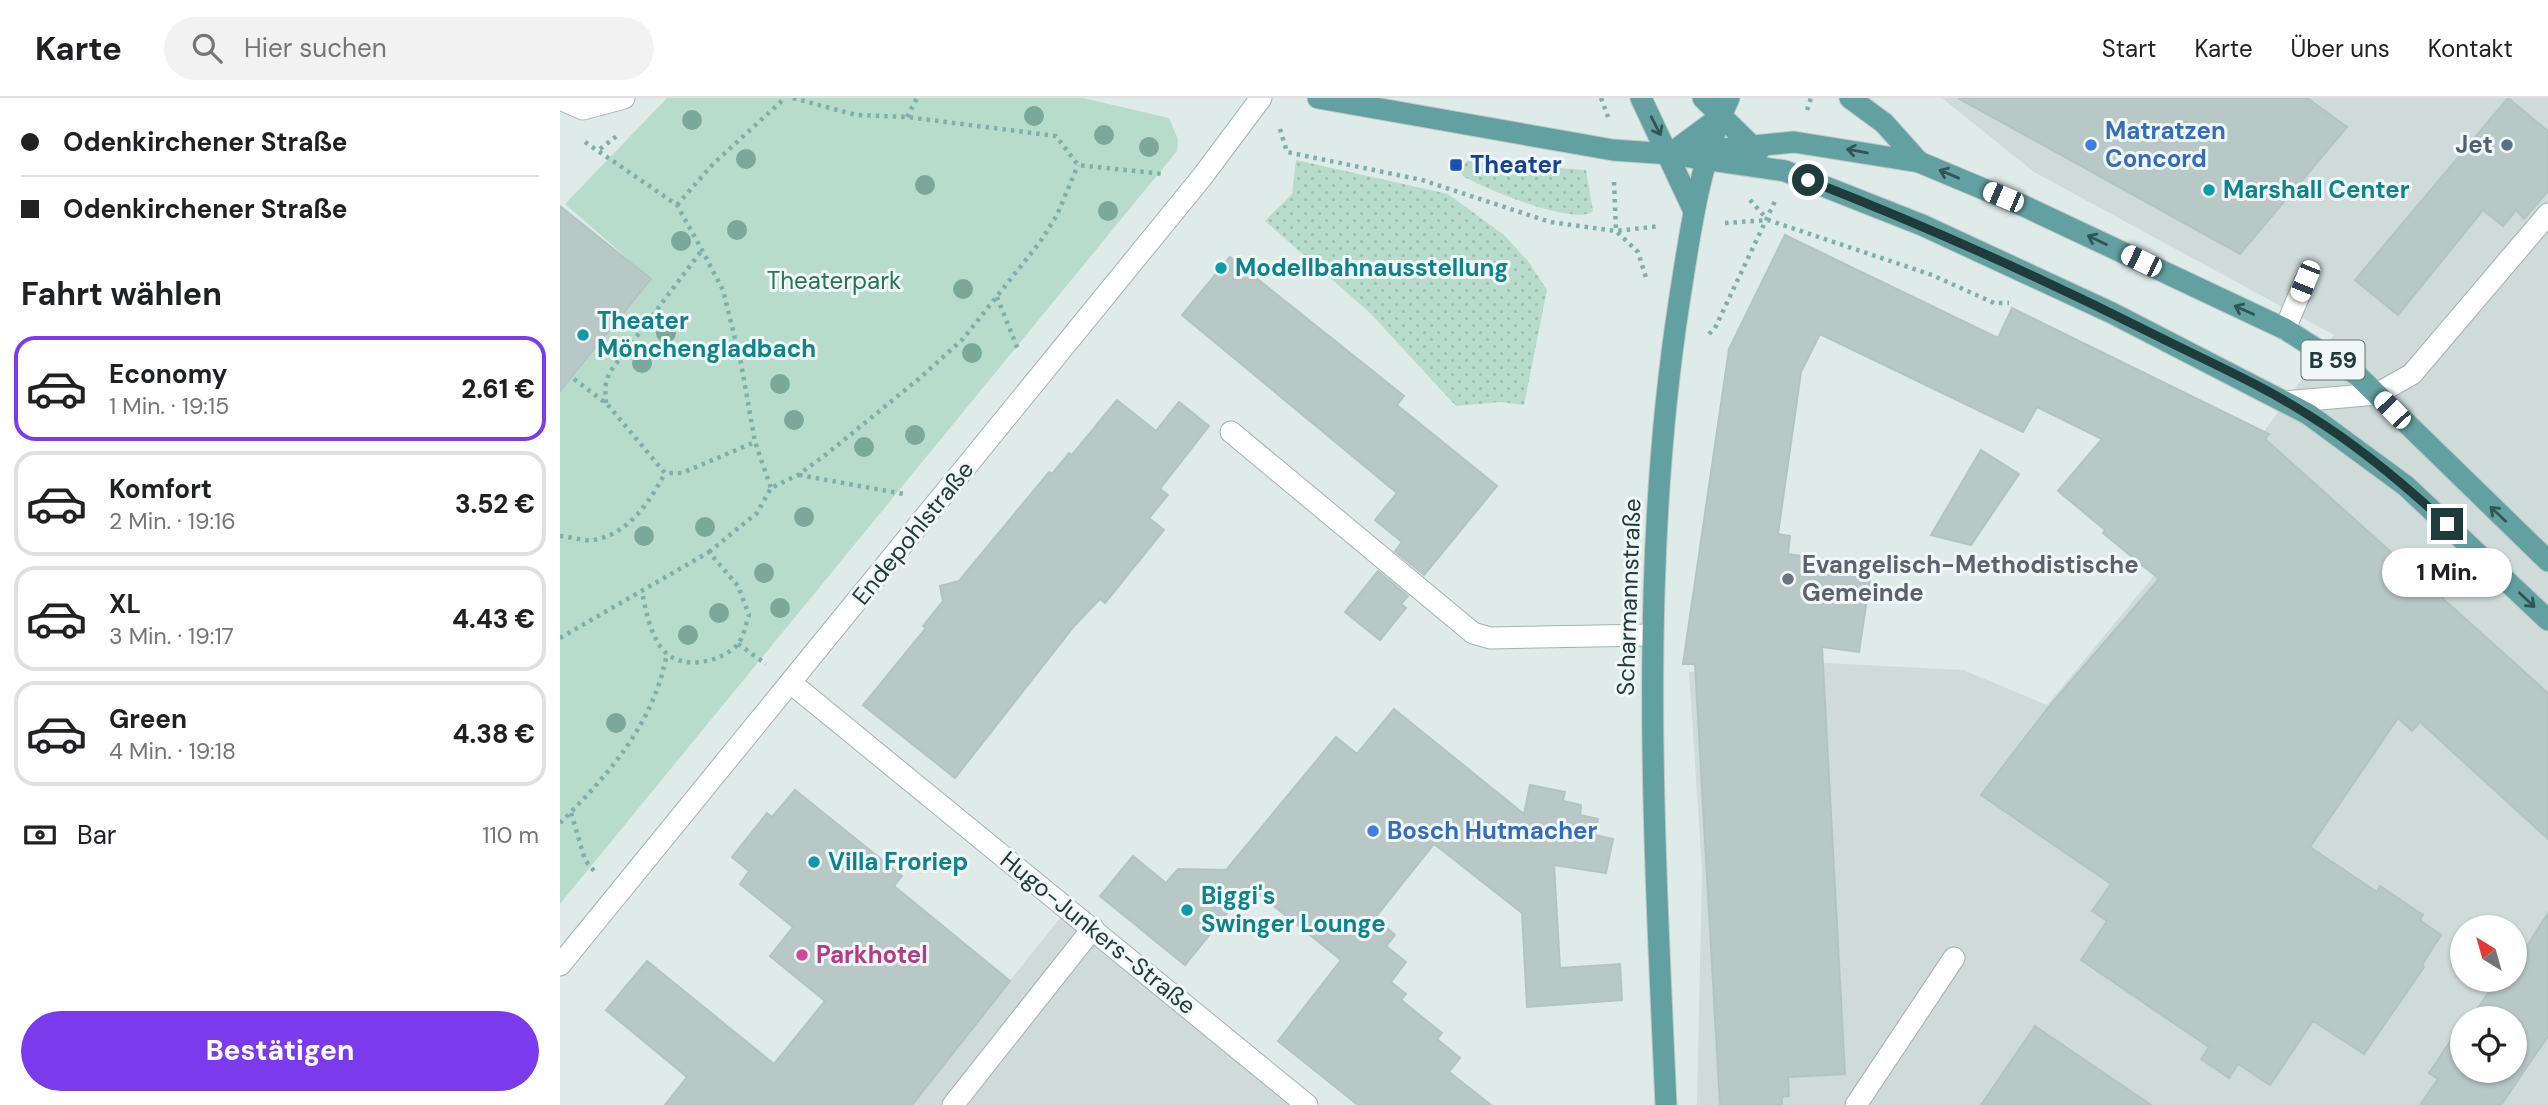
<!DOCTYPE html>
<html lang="de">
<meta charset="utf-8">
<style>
:root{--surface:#fff;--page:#f2f2f2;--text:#202124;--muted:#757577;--line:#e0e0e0;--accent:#7c3aed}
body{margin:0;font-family:"DM Sans",sans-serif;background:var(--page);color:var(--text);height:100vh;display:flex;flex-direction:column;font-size:26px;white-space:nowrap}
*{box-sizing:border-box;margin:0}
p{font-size:23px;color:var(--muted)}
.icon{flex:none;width:38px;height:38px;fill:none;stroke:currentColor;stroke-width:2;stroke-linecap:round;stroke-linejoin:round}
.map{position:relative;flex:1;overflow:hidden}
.panel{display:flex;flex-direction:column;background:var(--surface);width:560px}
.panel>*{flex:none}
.guide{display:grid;align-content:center;height:154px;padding:0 21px;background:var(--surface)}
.needle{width:46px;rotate:323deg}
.controls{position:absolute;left:1890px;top:817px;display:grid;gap:14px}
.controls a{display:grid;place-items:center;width:77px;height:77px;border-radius:50%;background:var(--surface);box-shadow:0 2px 5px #0004;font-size:35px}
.end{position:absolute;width:32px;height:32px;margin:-16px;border:9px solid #203b3b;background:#fff;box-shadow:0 0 0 4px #fff}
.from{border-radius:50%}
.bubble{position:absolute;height:49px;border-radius:24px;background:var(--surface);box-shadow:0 2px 5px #0004;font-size:23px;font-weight:800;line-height:49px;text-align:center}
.car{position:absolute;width:21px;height:42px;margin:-21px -10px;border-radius:9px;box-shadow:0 0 5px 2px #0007;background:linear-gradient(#fff 24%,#345 0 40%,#fff 0 76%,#345 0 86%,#fff 0)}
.guide b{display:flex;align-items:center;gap:24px;height:66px;font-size:26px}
.guide b+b{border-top:2px solid var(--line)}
.guide i{width:18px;height:18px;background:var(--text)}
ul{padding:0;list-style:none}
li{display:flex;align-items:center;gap:21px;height:105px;margin:0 14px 10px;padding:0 7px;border:4px solid var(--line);border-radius:21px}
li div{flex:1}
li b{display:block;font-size:26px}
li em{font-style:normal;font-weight:800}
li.current{border-color:var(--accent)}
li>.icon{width:63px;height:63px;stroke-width:1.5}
h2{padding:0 21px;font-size:32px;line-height:84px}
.pay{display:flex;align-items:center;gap:18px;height:77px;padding:0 21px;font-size:26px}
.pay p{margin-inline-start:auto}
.action{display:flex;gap:14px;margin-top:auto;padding:14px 21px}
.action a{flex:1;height:80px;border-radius:42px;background:var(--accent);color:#fff;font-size:28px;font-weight:800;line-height:80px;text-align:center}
header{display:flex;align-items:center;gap:42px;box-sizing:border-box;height:98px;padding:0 35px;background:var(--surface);border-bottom:2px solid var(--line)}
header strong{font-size:33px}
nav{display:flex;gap:38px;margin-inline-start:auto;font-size:24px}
.search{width:490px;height:63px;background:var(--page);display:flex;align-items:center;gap:18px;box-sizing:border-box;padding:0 24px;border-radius:38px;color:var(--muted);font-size:26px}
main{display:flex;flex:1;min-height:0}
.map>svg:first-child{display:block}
</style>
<header>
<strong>Karte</strong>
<div class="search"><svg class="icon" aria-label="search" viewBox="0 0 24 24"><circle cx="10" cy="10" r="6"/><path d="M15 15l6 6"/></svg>Hier suchen</div>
<nav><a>Start</a><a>Karte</a><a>Über uns</a><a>Kontakt</a></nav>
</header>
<main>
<section class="panel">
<div class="guide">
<b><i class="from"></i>Odenkirchener Straße</b>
<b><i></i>Odenkirchener Straße</b>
</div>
<h2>Fahrt wählen</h2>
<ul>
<li class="current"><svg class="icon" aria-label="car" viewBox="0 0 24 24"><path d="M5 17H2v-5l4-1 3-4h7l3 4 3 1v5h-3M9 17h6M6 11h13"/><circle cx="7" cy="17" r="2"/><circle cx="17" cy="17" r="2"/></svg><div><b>Economy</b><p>1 Min. · 19:15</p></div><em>2.61 €</em></li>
<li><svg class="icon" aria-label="car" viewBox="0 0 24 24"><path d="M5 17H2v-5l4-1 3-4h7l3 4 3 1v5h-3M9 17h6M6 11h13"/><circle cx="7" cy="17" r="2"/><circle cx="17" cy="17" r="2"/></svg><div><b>Komfort</b><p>2 Min. · 19:16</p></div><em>3.52 €</em></li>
<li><svg class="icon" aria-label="car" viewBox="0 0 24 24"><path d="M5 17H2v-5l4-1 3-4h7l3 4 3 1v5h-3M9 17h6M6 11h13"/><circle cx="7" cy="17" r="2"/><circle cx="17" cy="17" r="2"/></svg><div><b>XL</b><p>3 Min. · 19:17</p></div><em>4.43 €</em></li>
<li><svg class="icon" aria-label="car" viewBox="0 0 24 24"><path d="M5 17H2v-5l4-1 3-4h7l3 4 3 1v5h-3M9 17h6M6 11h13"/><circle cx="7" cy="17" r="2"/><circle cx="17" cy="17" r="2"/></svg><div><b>Green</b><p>4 Min. · 19:18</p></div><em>4.38 €</em></li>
</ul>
<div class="pay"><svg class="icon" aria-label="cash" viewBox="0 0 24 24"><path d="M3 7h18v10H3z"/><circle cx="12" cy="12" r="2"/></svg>Bar<p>110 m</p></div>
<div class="action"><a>Bestätigen</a></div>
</section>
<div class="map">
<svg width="1988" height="1007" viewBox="0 0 1988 1007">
<defs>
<pattern id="grass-dots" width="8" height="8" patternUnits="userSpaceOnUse" patternTransform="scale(1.75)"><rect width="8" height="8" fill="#b8dccc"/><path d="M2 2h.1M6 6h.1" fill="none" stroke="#9ebeb0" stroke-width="1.8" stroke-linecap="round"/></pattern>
</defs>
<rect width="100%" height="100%" fill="#dfebe9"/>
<!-- built -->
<g fill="#cedbd8" fill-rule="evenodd">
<path d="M 1382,0 L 1988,0 L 1988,1007 L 1137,1007 L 1142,773 L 1129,574 L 1265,565 L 1403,572 L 1487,607 L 1636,427 L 1774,237 L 1474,74 ZM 1902,830 L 1955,830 L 1955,882 L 1902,882 ZM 1902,920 L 1955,920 L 1955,973 L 1902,973 Z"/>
<polygon points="508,810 747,1007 351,1007"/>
</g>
<!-- grass -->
<g fill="url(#grass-dots)">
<polygon points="736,62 888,96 944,137 968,163 987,192 964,307 940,304 896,308 810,215 705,123 732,96"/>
<path d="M 907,63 L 1026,72 L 1033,113 C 1016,129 923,90 903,78 L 900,72 Z"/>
</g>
<!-- green -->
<polygon fill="#b8dccc" points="107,0 523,0 609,20 618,41 617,53 0,806 0,293 91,181 5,106"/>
<!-- building -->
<g fill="#b8c8c6" stroke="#b2c4c2" stroke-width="2">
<polygon points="1398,0 1747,0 1787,29 1680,156"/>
<polygon points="1948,0 1988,33 1988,93 1964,121 1956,112 1943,128 1923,112 1838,217 1795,182"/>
<polygon points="0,108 91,181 0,293"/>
<polygon points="1225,137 1438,240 1452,210 1709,336 1705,341 1988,595 1988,741 1860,624 1852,633 1838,620 1750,749 1817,794 1820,788 1863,817 1860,822 1881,837 1862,867 1864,869 1804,956 1753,923 1710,987 1678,966 1669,980 1641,961 1649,949 1521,862 1547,823 1532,813 1551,786 1421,697 1487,611 1599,481 1543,435 1545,432 1498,393 1542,341 1477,309 1463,334 1260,236 1241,274 1218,436 1230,438 1228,456 1312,468 1299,554 1262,549 1285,976 1228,979 1229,998 1222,999 1222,1007 1160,1007 1135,566 1123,566 1169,251"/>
<polygon points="670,159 844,298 837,307 937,388 864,477 835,453 842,444 815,422 837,395 622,217"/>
<polygon points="557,302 596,333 619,304 649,328 600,391 608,397 589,420 604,432 545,505 540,501 515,527 395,680 303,607 366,530 363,528 383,503 380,488 399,483 489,374 492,376 509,355 512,357"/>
<polygon points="1421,352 1459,376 1411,447 1371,437"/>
<polygon points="818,473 848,498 841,506 846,510 820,542 785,514"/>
<polygon points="834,611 964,716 970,687 1005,694 1003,703 1021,707 1020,717 1038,721 1035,737 1053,741 1046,775 994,767 1000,870 1060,866 1062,902 967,909 962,815 874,746 815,820 835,837 826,848 846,864 831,884 846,896 841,902 882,935 877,941 900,960 889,974 931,1007 798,1007 718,943 781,862 689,788 625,867 540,798 573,758 606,785 618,771 669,772 667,771 776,639 797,656"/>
<polygon points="235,692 342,778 334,788 450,883 352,1007 105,1007 127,979 46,912 87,863 214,966 265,903 210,858 233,829 180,786 189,773 172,759 207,715 212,719"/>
<polygon points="1988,815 1988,938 1941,1007 1860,1007 1878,981 1869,975 1898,932 1902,933 1902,973 1955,973 1955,920 1911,920 1937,882 1955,882 1955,867"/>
<polygon points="1475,928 1591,1007 1421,1007"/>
</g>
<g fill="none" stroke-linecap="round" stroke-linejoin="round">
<!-- minor casing -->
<g stroke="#a2b3b1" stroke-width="23">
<g id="minor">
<polyline points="0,1 23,11 64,0"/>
<polyline points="1725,231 1745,183"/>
<polyline points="1725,304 1817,296 1852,276 1988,116"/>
<polyline points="671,334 913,535 930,540 1092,537"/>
<polyline points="231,585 747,1007"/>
<polyline points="0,867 642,79 701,0"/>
<polyline points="393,1007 533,830"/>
<polyline points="1296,1007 1394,860"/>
</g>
</g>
<!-- major casing -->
<g stroke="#c1c8c8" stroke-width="23">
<g id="major">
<polyline points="758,0 1053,52 1110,56 1225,73 1362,127 1552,215 1748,316 1846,388 1988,522"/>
<polyline points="1081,0 1133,111"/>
<polyline points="1143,0 1198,54"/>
<polyline points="1290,0 1324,25 1359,64"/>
<polyline points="1145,53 1234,44 1359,64 1464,108 1725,231 1797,277 1988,463"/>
<polyline points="1110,56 1160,19"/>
<path d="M 1106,1007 C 1094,740 1078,470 1119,205 C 1130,135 1139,64 1169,0"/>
</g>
</g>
<!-- path -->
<g stroke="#7fafad" stroke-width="4.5" stroke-dasharray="3.5 5" stroke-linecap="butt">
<polyline points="233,0 296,17 347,19 496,38 518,67 603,76"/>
<polyline points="1041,0 1048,19"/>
<polyline points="1247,12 1251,0"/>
<polyline points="347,19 357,0"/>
<polyline points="720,31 727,54 862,82 990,124 1056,133 1100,128"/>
<polyline points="25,44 117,107 142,152 163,192 181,265 195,344 211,390"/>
<polyline points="40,51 58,37"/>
<polyline points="1054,84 1056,133 1078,154 1087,183"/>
<polyline points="1190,102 1207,121"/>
<polyline points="117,107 153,66 225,0"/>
<polyline points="1165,125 1208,122 1372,177 1434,205 1449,205"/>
<polyline points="437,199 459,254"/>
<polyline points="1149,236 1155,230 1215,103"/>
<polyline points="14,281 47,306 105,375 122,375 195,344"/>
<polyline points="46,305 45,289 49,275 142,152"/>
<polyline points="239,377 344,396"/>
<path d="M 0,438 C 11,439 23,443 34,442 C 69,436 90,403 105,375"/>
<polyline points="149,454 197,415 211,390 238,377 268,355 361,279 403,241 480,144 497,117 518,67"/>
<path d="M 0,540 L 149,454 L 178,488 L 189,517 C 186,526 183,541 177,547 C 161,564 125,572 106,555 C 91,541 86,513 82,494"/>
<polyline points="178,546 206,566"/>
<polyline points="11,715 25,762 35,774"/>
<path d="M 0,725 C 49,676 94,626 107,555"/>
</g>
<!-- minor -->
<use href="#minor" stroke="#fff" stroke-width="21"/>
<!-- major -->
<use href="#major" stroke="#63a0a1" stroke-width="21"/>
</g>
<!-- trees -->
<g fill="#7ba89a">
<circle cx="474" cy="18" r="10"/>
<circle cx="132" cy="22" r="10"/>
<circle cx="544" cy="37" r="10"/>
<circle cx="589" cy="49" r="10"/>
<circle cx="186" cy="61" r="10"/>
<circle cx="365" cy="87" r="10"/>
<circle cx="548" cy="113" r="10"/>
<circle cx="177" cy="132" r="10"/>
<circle cx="121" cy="143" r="10"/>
<circle cx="403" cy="191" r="10"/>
<circle cx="106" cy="235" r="10"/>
<circle cx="412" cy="255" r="10"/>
<circle cx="82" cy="265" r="10"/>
<circle cx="220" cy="286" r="10"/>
<circle cx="234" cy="322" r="10"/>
<circle cx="355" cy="337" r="10"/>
<circle cx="304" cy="349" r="10"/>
<circle cx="244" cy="419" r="10"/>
<circle cx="145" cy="429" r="10"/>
<circle cx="84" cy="438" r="10"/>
<circle cx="204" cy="475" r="10"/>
<circle cx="220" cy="510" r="10"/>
<circle cx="159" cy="515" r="10"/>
<circle cx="128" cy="537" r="10"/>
<circle cx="56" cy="625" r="10"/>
</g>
<!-- one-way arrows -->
<defs><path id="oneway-shaft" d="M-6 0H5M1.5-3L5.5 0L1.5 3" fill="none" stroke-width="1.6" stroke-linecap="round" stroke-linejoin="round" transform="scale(1.75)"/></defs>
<g stroke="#315454">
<use href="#oneway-shaft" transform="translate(1096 28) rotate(63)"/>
<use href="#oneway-shaft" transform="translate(1297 53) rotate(-170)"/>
<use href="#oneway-shaft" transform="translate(1389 76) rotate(-157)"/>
<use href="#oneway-shaft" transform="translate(1537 142) rotate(-155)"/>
<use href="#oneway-shaft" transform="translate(1684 212) rotate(-156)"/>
<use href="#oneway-shaft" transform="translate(1938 416) rotate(-137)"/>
<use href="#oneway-shaft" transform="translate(1967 502) rotate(43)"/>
</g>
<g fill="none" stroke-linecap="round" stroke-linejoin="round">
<!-- route -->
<path stroke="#203b3b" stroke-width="9" d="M 1248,82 C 1366,128 1482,180 1595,237 C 1647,263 1702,287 1750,318 C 1800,349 1844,386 1887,426"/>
</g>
<!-- markers -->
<g fill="#3f7fe0" stroke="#f0f7f6" stroke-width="2.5">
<circle cx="1531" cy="47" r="7"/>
<circle cx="813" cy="733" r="7"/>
</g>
<circle fill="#5c6f8a" stroke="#f0f7f6" stroke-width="2.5" cx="1947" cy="47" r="7"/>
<rect fill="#1a4fb4" stroke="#f0f7f6" stroke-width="2.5" x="889" y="60" width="14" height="14" rx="3.5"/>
<g fill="#0f9aa8" stroke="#f0f7f6" stroke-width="2.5">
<circle cx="1649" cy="92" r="7"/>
<circle cx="661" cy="170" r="7"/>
<circle cx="23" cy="237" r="7"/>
<circle cx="254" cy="764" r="7"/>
<circle cx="627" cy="812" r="7"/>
</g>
<circle fill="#6b7280" stroke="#f0f7f6" stroke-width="2.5" cx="1228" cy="481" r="7"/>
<circle fill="#d1479c" stroke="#f0f7f6" stroke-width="2.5" cx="242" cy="857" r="7"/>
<g text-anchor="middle" stroke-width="6" stroke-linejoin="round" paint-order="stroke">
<!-- shield labels -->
<rect fill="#f0f7f6" stroke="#5e7373" stroke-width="2" x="1741.5" y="242.5" width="63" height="39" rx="5"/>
<g font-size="23" font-weight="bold" fill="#203b3b">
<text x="1773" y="270">B 59</text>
</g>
<!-- shop labels -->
<g font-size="24" font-weight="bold" fill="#366cbe" stroke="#f0f7f6" text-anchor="start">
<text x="1545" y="41">Matratzen<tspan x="1545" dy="28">Concord</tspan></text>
<text x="827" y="741">Bosch Hutmacher</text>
</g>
<!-- service labels -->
<g font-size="24" font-weight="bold" fill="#4e5e75" stroke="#f0f7f6" text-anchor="end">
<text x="1933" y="55">Jet</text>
</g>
<!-- transit labels -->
<g font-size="24" font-weight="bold" fill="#164399" stroke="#f0f7f6" text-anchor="start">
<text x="910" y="75">Theater</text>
</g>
<!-- culture labels -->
<g font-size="24" font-weight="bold" fill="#0d838f" stroke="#f0f7f6" text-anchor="start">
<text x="1663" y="100">Marshall Center</text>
<text x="675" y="178">Modellbahnausstellung</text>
<text x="37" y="231">Theater<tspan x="37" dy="28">Mönchengladbach</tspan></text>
<text x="268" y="772">Villa Froriep</text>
<text x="641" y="806">Biggi's<tspan x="641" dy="28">Swinger Lounge</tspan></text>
</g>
<!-- park labels -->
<g font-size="24" fill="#2a7259" stroke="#f0f7f6">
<text x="274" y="191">Theaterpark</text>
</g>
<!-- street labels -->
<g font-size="24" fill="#203b3b" stroke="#f0f7f6">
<text transform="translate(353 435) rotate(-51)" y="8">Endepohlstraße</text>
<text transform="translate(1069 499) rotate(-88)" y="8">Scharmannstraße</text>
<text transform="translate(538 835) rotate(39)" y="8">Hugo-Junkers-Straße</text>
</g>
<!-- worship labels -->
<g font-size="24" font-weight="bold" fill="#5b616d" stroke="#f0f7f6" text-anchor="start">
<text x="1242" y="475">Evangelisch-Methodistische<tspan x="1242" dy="28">Gemeinde</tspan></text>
</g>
<!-- hotel labels -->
<g font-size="24" font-weight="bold" fill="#b23c85" stroke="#f0f7f6" text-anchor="start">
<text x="256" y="865">Parkhotel</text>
</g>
</g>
</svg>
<div class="controls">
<a><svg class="needle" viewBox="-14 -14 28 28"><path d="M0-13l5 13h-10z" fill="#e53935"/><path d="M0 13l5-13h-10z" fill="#757577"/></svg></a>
<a><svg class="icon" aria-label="locate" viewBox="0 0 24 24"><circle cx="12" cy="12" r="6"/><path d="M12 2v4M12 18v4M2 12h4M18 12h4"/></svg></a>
</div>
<i class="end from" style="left:1248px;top:82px"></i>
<i class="end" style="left:1887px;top:426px"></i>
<div class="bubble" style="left:1822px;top:450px;width:130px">1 Min.</div>
<i class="car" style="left:1443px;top:99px;rotate:293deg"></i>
<i class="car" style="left:1581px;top:163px;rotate:296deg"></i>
<i class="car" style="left:1745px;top:183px;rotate:202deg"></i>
<i class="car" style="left:1832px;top:312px;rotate:316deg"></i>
</div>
</main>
